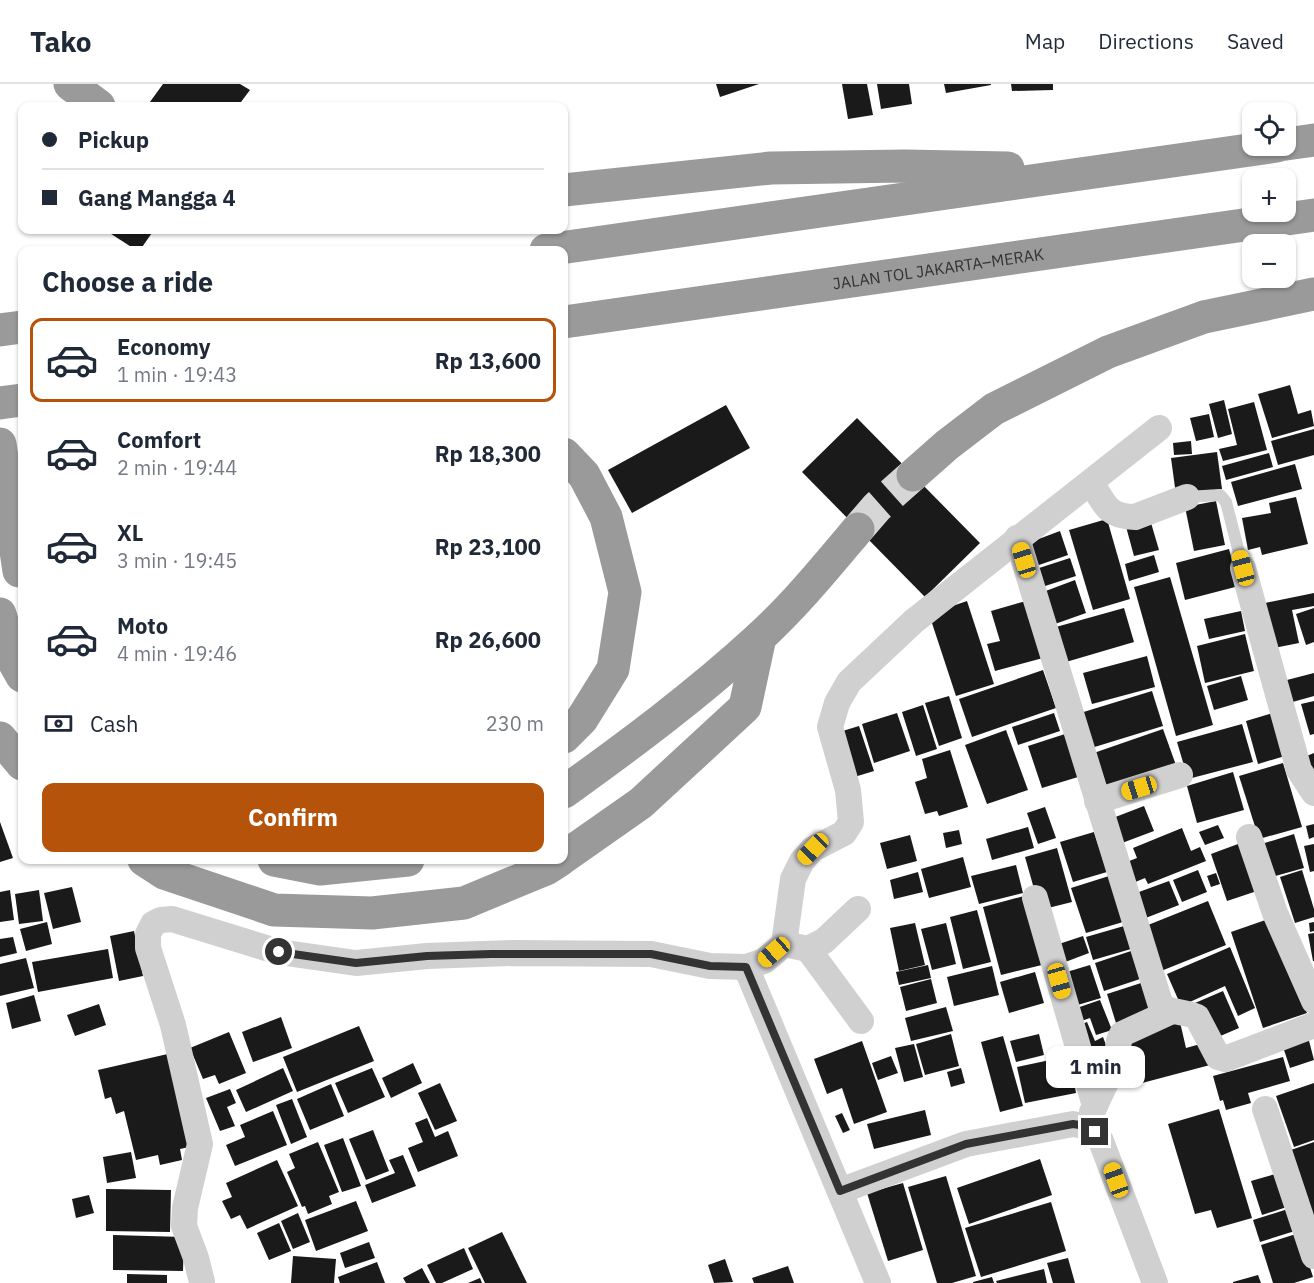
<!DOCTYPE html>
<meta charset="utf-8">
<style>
:root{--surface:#fff;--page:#f6f6f7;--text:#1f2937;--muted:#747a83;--line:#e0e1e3;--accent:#b45309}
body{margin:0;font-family:"IBM Plex Sans",sans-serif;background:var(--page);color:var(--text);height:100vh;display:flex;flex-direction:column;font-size:22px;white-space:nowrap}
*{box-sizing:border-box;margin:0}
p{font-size:20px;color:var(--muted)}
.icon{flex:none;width:33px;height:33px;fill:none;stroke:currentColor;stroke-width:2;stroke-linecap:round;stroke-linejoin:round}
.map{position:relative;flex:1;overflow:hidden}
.sheet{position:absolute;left:18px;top:162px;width:550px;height:618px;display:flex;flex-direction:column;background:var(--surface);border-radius:12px;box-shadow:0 2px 4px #0004}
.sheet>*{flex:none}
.banner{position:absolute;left:18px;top:18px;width:550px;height:132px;border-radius:12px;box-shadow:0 2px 4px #0004;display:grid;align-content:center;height:132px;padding:0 24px;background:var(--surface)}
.controls{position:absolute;left:1242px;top:18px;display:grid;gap:12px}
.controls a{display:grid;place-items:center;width:54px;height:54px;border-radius:12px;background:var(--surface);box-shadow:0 2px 4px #0004;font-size:30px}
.end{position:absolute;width:27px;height:27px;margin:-14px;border:8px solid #333;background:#fff;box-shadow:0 0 0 3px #fff}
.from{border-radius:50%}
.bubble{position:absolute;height:42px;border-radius:12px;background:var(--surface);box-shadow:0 2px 4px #0004;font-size:20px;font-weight:800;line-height:42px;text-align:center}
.car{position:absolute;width:18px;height:36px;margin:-18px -9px;border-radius:8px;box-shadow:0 0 4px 2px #0007;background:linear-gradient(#f5c518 24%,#345 0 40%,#f5c518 0 76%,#345 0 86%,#f5c518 0)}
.banner b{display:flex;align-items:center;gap:21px;height:57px;font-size:22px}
.banner b+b{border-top:2px solid var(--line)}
.banner i{width:15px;height:15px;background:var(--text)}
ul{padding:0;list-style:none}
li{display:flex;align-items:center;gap:18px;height:84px;margin:0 12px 9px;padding:0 12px;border:3px solid transparent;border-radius:12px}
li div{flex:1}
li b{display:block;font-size:22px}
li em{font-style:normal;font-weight:800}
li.on{border-color:var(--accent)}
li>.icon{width:54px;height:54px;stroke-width:1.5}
h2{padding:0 24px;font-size:27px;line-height:72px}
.pay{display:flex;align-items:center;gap:15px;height:66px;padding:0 24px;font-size:22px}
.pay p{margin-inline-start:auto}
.primary-button{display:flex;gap:12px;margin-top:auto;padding:12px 24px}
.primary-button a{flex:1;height:69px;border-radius:12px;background:var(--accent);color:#fff;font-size:24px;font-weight:800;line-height:69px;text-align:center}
header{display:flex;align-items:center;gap:36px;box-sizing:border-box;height:84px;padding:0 30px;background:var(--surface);border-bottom:2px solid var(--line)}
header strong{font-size:28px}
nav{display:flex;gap:33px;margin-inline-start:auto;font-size:21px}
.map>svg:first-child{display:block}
</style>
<header>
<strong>Tako</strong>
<nav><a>Map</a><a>Directions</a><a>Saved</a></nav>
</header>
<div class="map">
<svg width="1314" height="1199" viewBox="0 0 1314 1199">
<rect width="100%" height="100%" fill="#fff"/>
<!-- building -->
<g fill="#1a1a1a">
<polygon points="163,0 240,0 250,6 238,22 147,22"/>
<polygon points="716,0 759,0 720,13"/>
<polygon points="842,0 867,0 873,31 848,35"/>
<polygon points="877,0 909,0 912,20 881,25"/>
<polygon points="944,0 991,0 991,1 946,9"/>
<polygon points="1011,0 1053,0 1053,6 1012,7"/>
<polygon points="105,146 154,146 140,166 136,166"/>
<polygon points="1290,301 1298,330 1311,326 1314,342 1272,354 1258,310"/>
<polygon points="1224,316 1232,350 1218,354 1209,320"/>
<polygon points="1254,318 1267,366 1223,377 1219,365 1237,361 1228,325"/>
<polygon points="726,321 750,364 632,429 608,386"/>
<polygon points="1209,330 1214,353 1196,357 1190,334"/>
<polygon points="857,334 980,459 925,513 802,388"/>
<polygon points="1314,345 1314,371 1278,381 1271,357"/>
<polygon points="1191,357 1192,370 1174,371 1173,359"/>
<polygon points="1217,368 1222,405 1176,411 1171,374"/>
<polygon points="1269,369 1273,383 1226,396 1222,382"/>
<polygon points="1295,380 1302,405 1238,422 1231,398"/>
<polygon points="1296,413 1308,460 1262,471 1260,463 1248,466 1242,434 1271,429 1269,419"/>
<polygon points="1216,417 1225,461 1194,467 1185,423"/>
<polygon points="1149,432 1159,466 1134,472 1125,439"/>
<polygon points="1107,435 1130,515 1093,526 1069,446"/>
<polygon points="1060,447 1068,471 1036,482 1028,459"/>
<polygon points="1229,465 1239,502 1185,516 1176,479"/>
<polygon points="1154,471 1159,488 1129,497 1125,480"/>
<polygon points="1070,474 1076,492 1042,503 1036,485"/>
<polygon points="1170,493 1213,641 1176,652 1134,503"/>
<polygon points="1075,496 1086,529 1055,540 1043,508"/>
<polygon points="1314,509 1314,522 1292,526 1299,559 1274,564 1265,519"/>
<polygon points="967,517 994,600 956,612 929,530"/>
<polygon points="1026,517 1043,574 995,587 987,560 1000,557 991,527"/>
<polygon points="1124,524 1134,558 1066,578 1056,543"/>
<polygon points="1314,524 1314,558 1306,561 1296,530"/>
<polygon points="1241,527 1245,547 1209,555 1204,535"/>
<polygon points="1245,550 1254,587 1205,599 1197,562"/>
<polygon points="1147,572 1155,603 1092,620 1083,589"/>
<polygon points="1043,586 1056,624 972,653 959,615"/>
<polygon points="1314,589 1314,612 1289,619 1283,597"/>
<polygon points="1241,592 1248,616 1214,626 1207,602"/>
<polygon points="1152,607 1163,642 1088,665 1077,630"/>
<polygon points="949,612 962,654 939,662 925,619"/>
<polygon points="1314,617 1314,650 1310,651 1301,620"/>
<polygon points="923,621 937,665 916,672 902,628"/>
<polygon points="897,629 910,667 874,679 862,640"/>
<polygon points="1054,629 1060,647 1018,661 1012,643"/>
<polygon points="1273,629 1285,672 1258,680 1246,637"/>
<polygon points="1242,640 1253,678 1188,695 1177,658"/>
<polygon points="859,642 874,687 851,694 836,649"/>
<polygon points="1163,645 1177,684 1101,709 1088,671"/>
<polygon points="1006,646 1028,706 987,720 965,661"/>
<polygon points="1065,650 1078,693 1042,704 1028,662"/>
<polygon points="950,666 968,723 939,732 937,727 925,730 915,698 927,694 922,675"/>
<polygon points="1314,669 1314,703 1304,673"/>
<polygon points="1283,679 1302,743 1259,755 1239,692"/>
<polygon points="1233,688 1244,726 1197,739 1187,702"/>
<polygon points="1144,722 1154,747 1114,762 1105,737"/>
<polygon points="1045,723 1056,754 1038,760 1027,729"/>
<polygon points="0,738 13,774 0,778"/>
<polygon points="1314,740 1314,753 1309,755 1306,742"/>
<polygon points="1218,741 1224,754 1205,761 1199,748"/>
<polygon points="1028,743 1034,764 992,776 986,755"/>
<polygon points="1182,744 1191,767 1200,763 1206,777 1148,800 1145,794 1133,799 1124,779 1137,774 1133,764"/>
<polygon points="959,746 962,760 946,764 943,749"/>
<polygon points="1094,748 1107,788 1073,798 1060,758"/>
<polygon points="1294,750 1304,784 1265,795 1255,762"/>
<polygon points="910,751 917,777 887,785 880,759"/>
<polygon points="1246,757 1263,805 1227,817 1211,770"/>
<polygon points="1314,760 1314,787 1310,788 1304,762"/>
<polygon points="1057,764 1072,818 1040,826 1025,773"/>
<polygon points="963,773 971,803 929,814 921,785"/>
<polygon points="1016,781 1023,809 979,820 971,792"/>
<polygon points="1198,786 1207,808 1182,818 1173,796"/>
<polygon points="1302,786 1314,825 1314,833 1295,839 1280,793"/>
<polygon points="918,788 923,808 894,815 890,796"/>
<polygon points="1216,789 1220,800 1211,803 1207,792"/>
<polygon points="1109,792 1123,838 1086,849 1071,804"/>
<polygon points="1169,797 1179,821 1138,837 1128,812"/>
<polygon points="72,803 81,838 53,845 44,809"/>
<polygon points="10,806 14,836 0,838 0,808"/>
<polygon points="39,806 43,837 19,840 15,810"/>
<polygon points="1024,812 1042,881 1001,891 983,823"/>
<polygon points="1208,817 1226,861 1161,887 1143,843"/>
<polygon points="977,826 991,878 963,885 950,833"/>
<polygon points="1274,833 1307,929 1263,944 1231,848"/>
<polygon points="47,838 52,860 26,867 20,845"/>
<polygon points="1314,838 1314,847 1310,848 1309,839"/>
<polygon points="915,839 925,881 899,887 890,844"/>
<polygon points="946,839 956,880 932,886 921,845"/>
<polygon points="1124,842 1131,865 1093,876 1086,853"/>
<polygon points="134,847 143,892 119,897 110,852"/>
<polygon points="1314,849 1314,877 1313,877 1308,850"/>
<polygon points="1083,852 1089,869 1060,880 1053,862"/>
<polygon points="13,853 17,869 0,873 0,855"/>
<polygon points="1230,863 1255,924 1238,932 1225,902 1181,922 1167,890"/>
<polygon points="108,865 113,894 38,908 32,878"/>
<polygon points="1131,867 1140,895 1104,907 1095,879"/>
<polygon points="26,874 34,904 0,912 0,880"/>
<polygon points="928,881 931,894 899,901 896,888"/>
<polygon points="1090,881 1101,914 1071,923 1060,890"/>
<polygon points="992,882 999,911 954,922 947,893"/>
<polygon points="1035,888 1044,919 1009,929 1000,898"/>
<polygon points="931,895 937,919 906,927 900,903"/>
<polygon points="1141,899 1150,928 1116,939 1107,910"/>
<polygon points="1223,907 1239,944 1211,956 1195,919"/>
<polygon points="34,911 41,937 12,945 6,919"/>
<polygon points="1100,916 1112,946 1096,951 1090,934 1073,940 1068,927"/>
<polygon points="99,920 106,941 75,952 67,931"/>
<polygon points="946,923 953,947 911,957 905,934"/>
<polygon points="281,933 292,964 253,978 242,948"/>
<polygon points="1087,938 1095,957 1103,953 1112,977 1092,984 1075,943"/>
<polygon points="1180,938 1186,964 1204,959 1210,981 1127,1003 1120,975 1131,972 1126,952"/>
<polygon points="359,942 374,977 297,1008 283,973"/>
<polygon points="229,948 246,989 219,1000 215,991 203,995 190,964"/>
<polygon points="1307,949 1314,976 1290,984 1281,957"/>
<polygon points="951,950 959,982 925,991 916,960"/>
<polygon points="1039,950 1044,971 1016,978 1010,957"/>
<polygon points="1003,952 1023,1022 1000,1028 981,958"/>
<polygon points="862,957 887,1028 854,1040 842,1004 827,1010 814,975"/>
<polygon points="914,960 923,993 904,998 895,964"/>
<polygon points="172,969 194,1062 180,1065 182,1076 160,1081 158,1071 136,1076 124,1027 116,1030 111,1013 105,1015 98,986"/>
<polygon points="891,972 898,989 878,996 872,979"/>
<polygon points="1069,972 1076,1009 1025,1019 1017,983"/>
<polygon points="1283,973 1290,997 1248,1009 1251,1019 1226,1026 1223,1016 1220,1017 1213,992"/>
<polygon points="413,979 422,999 391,1014 382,994"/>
<polygon points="283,984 293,1007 246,1028 236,1006"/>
<polygon points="372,984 385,1013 348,1029 335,999"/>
<polygon points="961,984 965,999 951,1003 947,988"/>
<polygon points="440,999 457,1037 435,1046 418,1009"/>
<polygon points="1314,999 1314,1056 1294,1063 1276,1012"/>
<polygon points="331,1000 344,1032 310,1046 297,1015"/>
<polygon points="230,1005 236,1019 227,1023 235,1042 220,1047 206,1014"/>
<polygon points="292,1015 307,1053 291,1060 276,1021"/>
<polygon points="1219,1025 1252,1134 1217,1144 1211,1126 1195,1130 1168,1040"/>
<polygon points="925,1026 931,1051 874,1065 867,1040"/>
<polygon points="273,1027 287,1061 235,1082 226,1061 245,1053 240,1041"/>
<polygon points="842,1029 850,1046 843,1049 835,1032"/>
<polygon points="427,1034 435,1053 448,1047 458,1072 418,1088 408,1064 423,1058 415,1039"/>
<polygon points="373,1046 389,1087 366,1096 349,1055"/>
<polygon points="343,1054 361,1102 342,1108 324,1061"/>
<polygon points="318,1058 339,1108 329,1112 332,1120 308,1130 305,1122 302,1123 287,1088 295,1084 289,1070"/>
<polygon points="1314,1058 1314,1139 1288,1067"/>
<polygon points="131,1068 136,1094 107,1099 103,1073"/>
<polygon points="403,1071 416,1102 372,1119 365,1101 395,1089 389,1076"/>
<polygon points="1040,1075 1052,1111 969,1140 957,1104"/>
<polygon points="277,1076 298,1122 247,1145 240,1131 231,1135 222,1117 232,1113 226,1099"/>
<polygon points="1282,1088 1293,1121 1262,1131 1251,1097"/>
<polygon points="946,1092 976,1192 952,1199 937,1199 908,1103"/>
<polygon points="903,1099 923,1166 888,1177 867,1109"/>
<polygon points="106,1105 171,1106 170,1148 106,1147"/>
<polygon points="89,1111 94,1129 76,1134 72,1115"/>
<polygon points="356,1117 368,1147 316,1167 305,1136"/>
<polygon points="1051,1118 1066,1167 981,1193 965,1144"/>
<polygon points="1291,1124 1298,1146 1260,1158 1253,1136"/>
<polygon points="298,1129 310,1158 293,1165 281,1137"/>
<polygon points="279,1139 291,1167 269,1176 257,1149"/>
<polygon points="502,1148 527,1199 485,1199 468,1164"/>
<polygon points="1299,1149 1313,1193 1294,1199 1273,1199 1261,1161"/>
<polygon points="113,1151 184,1153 183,1187 113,1186"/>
<polygon points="369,1158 375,1174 345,1184 340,1169"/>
<polygon points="464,1164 473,1185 442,1199 436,1199 427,1181"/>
<polygon points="293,1172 336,1175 334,1199 291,1199"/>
<polygon points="1068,1174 1075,1199 1053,1199 1047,1179"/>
<polygon points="725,1175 733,1198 714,1199 708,1181"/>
<polygon points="377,1178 385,1199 340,1199 338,1193"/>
<polygon points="788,1182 794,1199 754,1199 752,1194"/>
<polygon points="422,1184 430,1199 406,1199 403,1194"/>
<polygon points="1044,1185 1047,1199 997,1199 996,1197"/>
<polygon points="127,1190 167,1191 167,1199 127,1199"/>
<polygon points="1258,1191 1261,1199 1233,1199 1233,1198"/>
<polygon points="992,1193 994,1199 973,1199 973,1198"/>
<polygon points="480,1194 482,1199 468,1199"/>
</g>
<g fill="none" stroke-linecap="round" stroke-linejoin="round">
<!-- highway-tunnel -->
<polyline stroke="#d6d6d6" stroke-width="33" stroke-dasharray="33 16" stroke-linecap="butt" points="858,445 877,423 913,391"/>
<!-- lane -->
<polyline stroke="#d0d0d0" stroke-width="12" points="1187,413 1220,411 1226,418 1243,484"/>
<!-- street -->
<g stroke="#d0d0d0" stroke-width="26">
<path d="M 1091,398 C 1104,419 1107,433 1135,433 L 1187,413"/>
<path d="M 1017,454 L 1161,922 C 1174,930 1185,927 1197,933 L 1218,973 L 1225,975 L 1314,941"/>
<polyline points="1243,484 1299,686 1314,709"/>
<polyline points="1097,717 1180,691"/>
<polyline points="1249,753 1275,829 1314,917"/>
<polyline points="1035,814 1095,1022"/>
<polyline points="784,860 808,865 824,857 858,825"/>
<polyline points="808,865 861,937"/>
<polyline points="746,883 878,1199"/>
<polyline points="1265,1025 1314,1172"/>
<polyline points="1092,1028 1116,977 1119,957 1122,950 1170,928"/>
<path d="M 840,1107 L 966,1060 L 1073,1040 C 1086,1042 1094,1045 1101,1057 L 1155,1199"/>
<polyline points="202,1198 196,1174 184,1142 185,1124 200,1060 173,941 148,864 148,850 153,840 161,836 172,835 279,868 356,879 427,872 512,869 651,870 710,882 746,883 764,877 784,860 793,795 802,777 813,765 844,749 851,738 848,706 830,643 837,619 849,598 914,537 1159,344"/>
</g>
<!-- highway -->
<g stroke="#9a9a9a" stroke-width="33">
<polyline points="70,0 99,22"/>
<polyline points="1286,60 1314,56"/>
<polyline points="564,106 771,84 905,82 1008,84"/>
<polyline points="546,166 1277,62"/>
<path id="s1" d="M 564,238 L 1314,131"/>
<polyline points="0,246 22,243"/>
<polyline points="0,319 22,316"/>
<polyline points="564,370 584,391 606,433 625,508 613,585 582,635 564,653"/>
<polyline points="913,391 947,361 994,325 1108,268 1204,233 1314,210"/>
<polyline points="0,530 14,578 22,592"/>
<polyline points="0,654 22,680"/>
<path d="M 564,708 C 631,660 698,610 759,554 C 795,521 826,483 858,445"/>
<polyline points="564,773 641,719 745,623 760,553"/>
<polyline points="144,776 164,789 274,826 372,829 464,819 546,785 560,776"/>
<polyline points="274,776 320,785 408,776"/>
</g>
<!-- highway-bridge -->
<polyline stroke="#9a9a9a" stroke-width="33" points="0,360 19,487"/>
</g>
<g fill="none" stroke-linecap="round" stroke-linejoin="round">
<!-- route -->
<polyline stroke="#333" stroke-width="8" points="279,868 356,879 427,872 491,870 651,870 710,882 746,883 840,1107 966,1060 1073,1040 1086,1042 1095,1048"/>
</g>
<g text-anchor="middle" stroke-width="6" stroke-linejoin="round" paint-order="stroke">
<!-- street labels -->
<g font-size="16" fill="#333" stroke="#fff">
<text dy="6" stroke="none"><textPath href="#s1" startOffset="378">JALAN TOL JAKARTA–MERAK</textPath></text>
</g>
</g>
</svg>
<div class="controls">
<a><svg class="icon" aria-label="locate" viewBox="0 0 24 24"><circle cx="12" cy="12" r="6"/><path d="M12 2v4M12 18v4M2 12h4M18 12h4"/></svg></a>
<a>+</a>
<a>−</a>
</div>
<i class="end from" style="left:279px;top:868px"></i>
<i class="end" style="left:1095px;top:1048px"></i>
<div class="bubble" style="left:1046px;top:962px;width:99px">1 min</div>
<i class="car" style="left:1024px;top:476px;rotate:343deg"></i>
<i class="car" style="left:1243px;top:484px;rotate:345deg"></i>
<i class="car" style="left:1139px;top:704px;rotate:253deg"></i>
<i class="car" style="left:813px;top:765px;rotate:224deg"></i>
<i class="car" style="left:774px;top:868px;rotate:229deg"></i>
<i class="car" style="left:1059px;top:897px;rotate:164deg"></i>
<i class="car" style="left:1116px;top:1096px;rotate:340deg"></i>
<div class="banner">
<b><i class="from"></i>Pickup</b>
<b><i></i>Gang Mangga 4</b>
</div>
<section class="sheet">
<h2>Choose a ride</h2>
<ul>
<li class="on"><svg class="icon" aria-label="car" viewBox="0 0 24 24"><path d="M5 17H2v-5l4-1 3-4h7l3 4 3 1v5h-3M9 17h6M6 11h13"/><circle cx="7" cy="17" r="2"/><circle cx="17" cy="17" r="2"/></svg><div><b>Economy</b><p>1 min · 19:43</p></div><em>Rp 13,600</em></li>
<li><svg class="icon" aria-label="car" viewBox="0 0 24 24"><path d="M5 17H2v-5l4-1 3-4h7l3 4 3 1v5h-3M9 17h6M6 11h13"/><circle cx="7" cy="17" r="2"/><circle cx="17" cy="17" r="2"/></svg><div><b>Comfort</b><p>2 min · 19:44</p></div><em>Rp 18,300</em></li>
<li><svg class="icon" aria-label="car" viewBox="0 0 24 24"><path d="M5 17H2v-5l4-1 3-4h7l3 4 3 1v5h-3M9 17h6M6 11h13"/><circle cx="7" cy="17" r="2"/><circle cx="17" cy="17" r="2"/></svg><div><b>XL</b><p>3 min · 19:45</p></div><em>Rp 23,100</em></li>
<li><svg class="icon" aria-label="car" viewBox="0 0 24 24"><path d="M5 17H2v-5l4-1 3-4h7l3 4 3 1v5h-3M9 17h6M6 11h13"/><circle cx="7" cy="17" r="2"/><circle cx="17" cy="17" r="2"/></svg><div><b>Moto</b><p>4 min · 19:46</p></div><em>Rp 26,600</em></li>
</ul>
<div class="pay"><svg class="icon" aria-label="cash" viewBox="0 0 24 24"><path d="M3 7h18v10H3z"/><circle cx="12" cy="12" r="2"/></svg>Cash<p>230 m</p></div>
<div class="primary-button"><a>Confirm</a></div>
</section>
</div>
